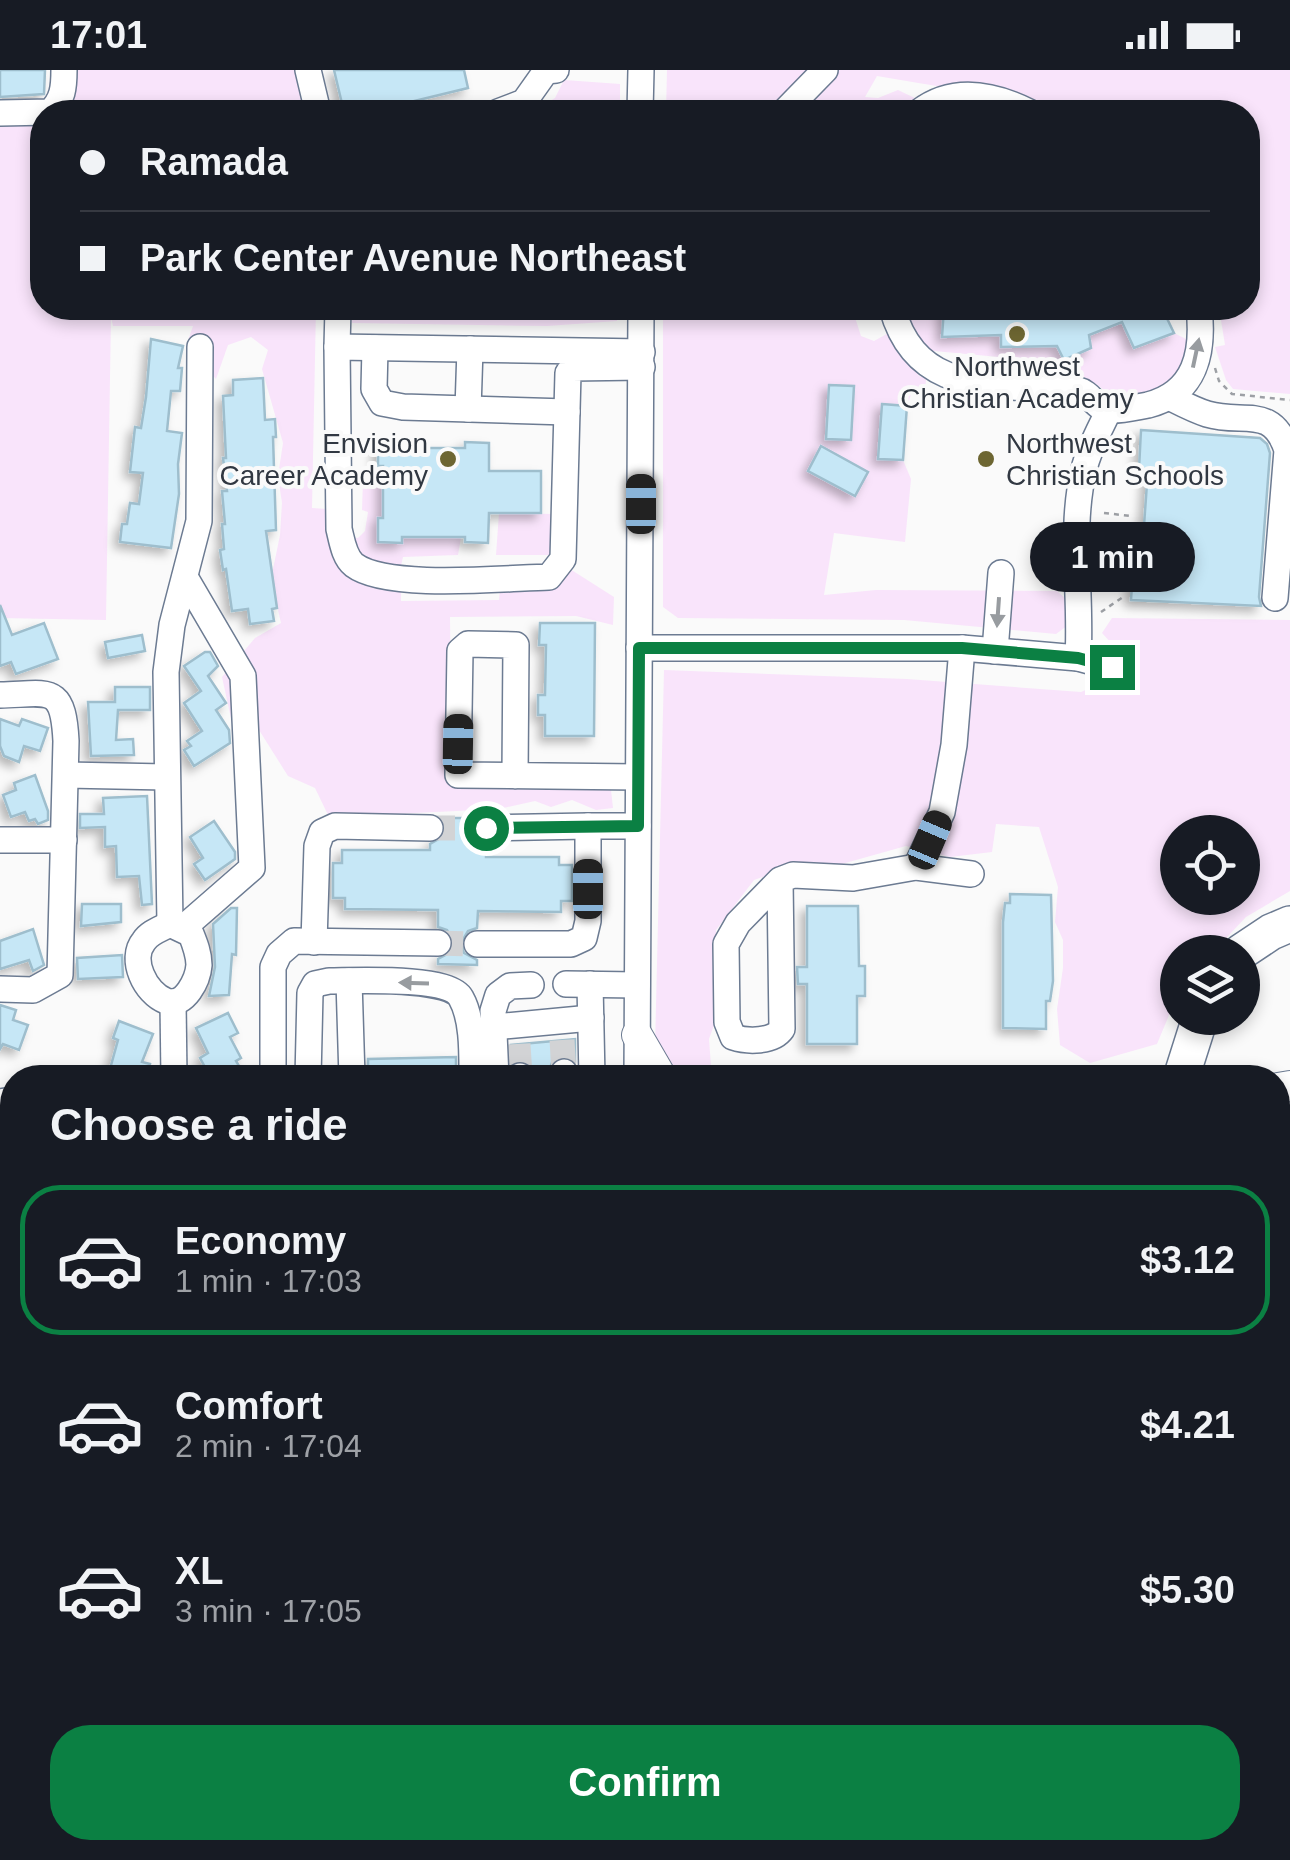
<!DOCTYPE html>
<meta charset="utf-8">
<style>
:root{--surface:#171b24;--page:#242831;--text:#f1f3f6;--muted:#9ea1a6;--line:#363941;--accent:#0b8043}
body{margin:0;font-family:Helvetica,sans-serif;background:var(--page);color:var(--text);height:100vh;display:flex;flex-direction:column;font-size:38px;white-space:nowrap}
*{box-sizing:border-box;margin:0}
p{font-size:32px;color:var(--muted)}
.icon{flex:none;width:55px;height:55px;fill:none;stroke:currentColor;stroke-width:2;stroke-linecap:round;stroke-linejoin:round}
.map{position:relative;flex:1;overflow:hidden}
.side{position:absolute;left:0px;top:995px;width:1290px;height:795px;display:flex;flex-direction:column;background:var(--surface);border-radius:40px 40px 0 0;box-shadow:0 5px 15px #0003}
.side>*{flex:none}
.hud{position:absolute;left:30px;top:30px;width:1230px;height:220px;border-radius:40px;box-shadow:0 5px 15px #0003;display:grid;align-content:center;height:220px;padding:0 50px;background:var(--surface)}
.controls{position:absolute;left:1160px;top:745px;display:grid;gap:20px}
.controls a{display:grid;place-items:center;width:100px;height:100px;border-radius:50%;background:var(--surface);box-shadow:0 5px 15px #0003;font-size:50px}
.end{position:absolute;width:45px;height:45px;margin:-22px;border:12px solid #0b8043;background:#fff;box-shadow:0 0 0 5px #fff}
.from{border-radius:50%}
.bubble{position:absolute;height:70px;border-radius:35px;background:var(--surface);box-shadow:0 5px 15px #0003;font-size:32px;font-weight:700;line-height:70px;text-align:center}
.car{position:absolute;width:30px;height:60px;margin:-30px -15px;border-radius:12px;box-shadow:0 0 8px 2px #0007;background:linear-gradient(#222 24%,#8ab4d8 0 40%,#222 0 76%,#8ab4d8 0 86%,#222 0)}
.hud b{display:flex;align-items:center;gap:35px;height:95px;font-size:38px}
.hud b+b{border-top:2px solid var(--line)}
.hud i{width:25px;height:25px;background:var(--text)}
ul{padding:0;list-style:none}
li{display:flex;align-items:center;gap:30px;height:150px;margin:0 20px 15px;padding:0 30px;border:5px solid transparent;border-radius:40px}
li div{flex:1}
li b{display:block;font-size:38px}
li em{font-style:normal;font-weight:700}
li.on{border-color:var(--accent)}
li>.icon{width:90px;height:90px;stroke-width:1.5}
h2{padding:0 50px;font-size:45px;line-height:120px}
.primary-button{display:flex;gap:20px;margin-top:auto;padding:20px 50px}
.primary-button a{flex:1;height:115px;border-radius:40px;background:var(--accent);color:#fff;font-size:40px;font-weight:700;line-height:115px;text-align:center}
.status{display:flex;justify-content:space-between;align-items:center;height:70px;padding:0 50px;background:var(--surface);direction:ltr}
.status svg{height:28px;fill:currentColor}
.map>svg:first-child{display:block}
</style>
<div class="status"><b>17:01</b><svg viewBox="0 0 49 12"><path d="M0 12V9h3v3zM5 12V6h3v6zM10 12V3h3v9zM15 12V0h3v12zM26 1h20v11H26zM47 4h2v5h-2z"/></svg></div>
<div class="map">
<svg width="1290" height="1790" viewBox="0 0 1290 1790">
<defs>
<filter id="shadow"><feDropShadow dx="-5.5" dy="5.5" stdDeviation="5" flood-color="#0004"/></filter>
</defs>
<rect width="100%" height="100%" fill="#fafafa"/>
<!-- green -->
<g fill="#f9e4fb" fill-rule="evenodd">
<polygon points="72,0 296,0 307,42 63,42"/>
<polygon points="667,0 1290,0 1290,324 1233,319 1226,310 1215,277 1225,275 1219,238 1248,238 1248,42 1181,42 1184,37 1169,42 1080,42 1078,30 1031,32 877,6 865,27 878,28 898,20 921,31 912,42 666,42"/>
<polygon points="564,10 620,14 620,42 533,42 555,28"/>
<polygon points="0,48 42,49 42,238 316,238 312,438 327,439 383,517 401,521 401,531 499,530 500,518 570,499 614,527 613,555 576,546 450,547 452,717 573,719 582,706 601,706 611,720 613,738 596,740 572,730 551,737 535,731 499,739 329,747 315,718 288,706 259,660 232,653 222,607 255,568 281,553 271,509 280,465 282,433 278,406 283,373 262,299 268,280 251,267 228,275 216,309 186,276 193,256 113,256 111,247 106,550 0,548"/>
<polygon points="352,238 617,238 617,251 547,256 352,253"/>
<path d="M 663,238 L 852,238 L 861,266 L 874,271 L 894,260 L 919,306 L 926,308 L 925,326 L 912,322 L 907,336 L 882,335 L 878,388 L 903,390 L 911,409 L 905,472 L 834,463 L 824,525 L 876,520 L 1057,521 L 1074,536 L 1071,553 L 1056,564 L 904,550 L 678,548 L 663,537 ZM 830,315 L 854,317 L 850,370 L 826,368 ZM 821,377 L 867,401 L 855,426 L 808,401 Z"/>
<path d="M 903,238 L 944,238 L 942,267 L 1001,265 L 1001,277 L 1057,276 L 1064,290 L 1089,265 L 1122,252 L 1135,278 L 1174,263 L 1190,271 C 1178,325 1173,317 1123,332 C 1109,324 1096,313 1082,306 C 1068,300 1057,300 1044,291 L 923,280 Z"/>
<polygon points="363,410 383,410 383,448 378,449 378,472 401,473 402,467 461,467 458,485 403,487 400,500 389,500 356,483 350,467 358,468 365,461 368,442 362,440"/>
<polygon points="499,443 554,444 554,485 496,485"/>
<path d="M 1112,548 L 1290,550 L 1290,821 L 1246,847 L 1213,882 L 1178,882 L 1177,926 L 1157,974 L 1090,993 L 1060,975 L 1057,939 L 1063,898 L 1063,870 L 1055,852 L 1058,817 L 1039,757 L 996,754 L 992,782 L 950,787 L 906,776 L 824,799 L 785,799 L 754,810 L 716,860 L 714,955 L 709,969 L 711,996 L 703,1003 L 670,1003 L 655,977 L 664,600 L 907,609 L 1081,622 L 1134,598 L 1102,563 ZM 1178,762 L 1242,762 L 1242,828 L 1178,828 Z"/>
</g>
<!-- building -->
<g fill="#c6e7f6" stroke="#9ebecd" stroke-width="2.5" filter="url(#shadow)">
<polygon points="0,0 45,0 44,24 0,27"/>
<polygon points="334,0 464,0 468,18 369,42 344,42"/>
<polygon points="944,238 1162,238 1174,263 1134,278 1122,252 1089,265 1091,278 1064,290 1057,276 1001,277 1001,265 942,267"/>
<polygon points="151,269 183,276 178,298 182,298 180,321 171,321 167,361 182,363 178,394 179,424 171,478 120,472 122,454 127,454 130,433 139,434 143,403 130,402 135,357 141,358 146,327"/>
<polygon points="263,308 265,350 275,349 276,367 273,367 276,460 266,461 277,538 272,539 274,551 250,554 248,539 232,541 226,499 223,500 220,480 224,479 222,454 225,454 222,421 227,421 223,388 226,388 223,326 233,325 233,310"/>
<polygon points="829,315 854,316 851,370 826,369"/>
<polygon points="882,334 907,336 903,390 878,389"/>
<polygon points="1141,360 1260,368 1267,374 1270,383 1259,527 1261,536 1131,530 1133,499 1141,498 1148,399 1139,399"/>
<polygon points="378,372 402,372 402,378 465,378 465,372 489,373 489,401 541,401 541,443 489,443 488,473 465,472 465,467 402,467 402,473 378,472 378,448 383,448 383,396 378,396"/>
<polygon points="821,376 868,402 855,426 808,401"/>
<polygon points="0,535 12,565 44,553 58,589 16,604 11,592 0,596"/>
<polygon points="540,553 595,553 594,666 545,666 545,645 538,645 538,625 545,625 546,575 539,575"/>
<polygon points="142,565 145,581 108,588 105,572"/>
<polygon points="205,582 210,582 218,596 208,606 226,633 216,640 229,660 230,673 194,696 184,680 191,676 187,671 202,661 184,633 201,621 184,596"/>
<polygon points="115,617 150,617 150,640 118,640 116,670 133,669 134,685 91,686 88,632 115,632"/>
<polygon points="0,649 19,656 22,649 48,658 40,681 24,676 19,692 4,686 0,676"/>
<polygon points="35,705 48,741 48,750 38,754 35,749 29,751 25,742 11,747 3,725 16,720 14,713"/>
<polygon points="147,726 152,834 142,835 139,806 117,807 116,776 105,777 105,757 80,758 80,744 104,744 103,728"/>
<polygon points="442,748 474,748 470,757 472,766 486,774 486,787 559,787 559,795 572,795 572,831 561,831 561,842 478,841 477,858 468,861 461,873 464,883 477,890 477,895 438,894 438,889 451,882 454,872 447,860 438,857 438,840 345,839 345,828 333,828 333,793 342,793 342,780 430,780 430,774 444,766 446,757"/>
<polygon points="214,751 235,782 235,789 205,810 194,794 203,788 190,767"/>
<polygon points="1010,824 1051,825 1053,911 1050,931 1046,931 1046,959 1003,958 1003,852 1005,833 1010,833"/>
<polygon points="82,834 121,834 121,852 81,856"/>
<polygon points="807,836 858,836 859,896 865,896 865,926 857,926 857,974 807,974 807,914 798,914 797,897 807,897"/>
<polygon points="231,838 237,838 236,885 232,884 229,925 209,926 215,897 213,854"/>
<polygon points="33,859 44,895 33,901 29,890 0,899 0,871"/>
<polygon points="122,885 123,907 78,909 77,888"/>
<polygon points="0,935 16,940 13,950 28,955 19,980 3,974 0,979"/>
<polygon points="228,943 238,963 230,967 241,988 236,991 242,1001 231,1008 211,1008 200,988 208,983 196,958"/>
<polygon points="119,951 153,964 142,992 150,994 147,1008 110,999 118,970 113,968"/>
<polygon points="575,969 575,991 560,986 553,990 548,1003 536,1004 527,992 512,992 511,975"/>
<polygon points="456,987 456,1008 368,1008 368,989"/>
</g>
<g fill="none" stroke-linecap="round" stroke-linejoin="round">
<!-- minor-tunnel -->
<g stroke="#d2d3d5" stroke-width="25" stroke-dasharray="25 12" stroke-linecap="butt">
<polyline points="430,758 486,758"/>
<polyline points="438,873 477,874"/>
<polyline points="562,970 564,1002"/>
<polyline points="518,974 520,1006"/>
</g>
<!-- minor casing -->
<g stroke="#6c7b92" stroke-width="28">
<g id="minor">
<polyline points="308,0 318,42"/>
<polyline points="498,42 524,32 546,1 556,0"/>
<polyline points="640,42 641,0"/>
<polyline points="784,42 825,0"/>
<path d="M 919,42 C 953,16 993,24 1029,42"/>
<path d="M 0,43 L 50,42 C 63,30 64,17 64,0"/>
<path d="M 892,238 C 914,317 977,315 1047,319 C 1056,320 1068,318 1078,320 C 1091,323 1095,338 1109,340 C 1122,341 1136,337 1148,335 C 1196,323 1204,282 1199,238"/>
<polyline points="337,277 338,238"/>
<polyline points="375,278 374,319 382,333 403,337 567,342"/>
<path d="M 642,297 L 572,298 L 568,303 L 563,489 L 549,507 C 505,508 387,520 354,495 C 344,487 342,471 339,459 L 337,277 L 642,282"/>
<path d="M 1169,327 C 1181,333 1194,340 1207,344 C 1243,355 1272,334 1287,380 L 1275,528"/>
<polyline points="468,339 470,279"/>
<polyline points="639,578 962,578 1078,588 1111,597"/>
<polyline points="995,581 1001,503"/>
<path d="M 1078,588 C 1082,525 1069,460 1084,399 C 1089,378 1100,359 1109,340"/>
<path d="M 0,625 C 49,624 63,613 66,671 L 60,905 L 33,920 L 0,919"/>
<polyline points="66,705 166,707"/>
<path d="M 515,706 L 516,575 L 468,574 L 460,581 L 458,705 C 518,706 578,706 638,707"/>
<polyline points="486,758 588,756"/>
<polyline points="0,770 64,770"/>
<polyline points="916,797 942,742 954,675 962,578"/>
<path d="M 780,810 L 782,959 C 773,972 748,972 733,967 L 727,952 L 726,874 L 738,853 L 780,810 L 793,805 L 853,808 L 916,797 L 971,804"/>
<polyline points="170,854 166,602 172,555 199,451 200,277"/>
<path d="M 170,854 L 191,864 C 195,874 199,884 199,895 C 198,909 185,938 166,931 C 145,923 129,889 144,871 C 150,862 161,859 170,854 Z"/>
<polyline points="182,859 252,798 243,606 185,507"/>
<polyline points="314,872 317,776 322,762 335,756 430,758"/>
<polyline points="477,874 571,874 584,868 588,851 588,756 638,756"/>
<polyline points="349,911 352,1008"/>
<polyline points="566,914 637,915"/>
<polyline points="590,914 592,1008"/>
<polyline points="173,932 174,1008"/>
<polyline points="494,957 591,948"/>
<polyline points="564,1002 565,1008"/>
<polyline points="520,1006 520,1008"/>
<polyline points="273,1008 273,897 279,884 294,871 438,873"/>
<path d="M 308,1008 L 310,923 L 315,914 L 329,911 C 355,911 449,906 461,928 C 473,949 472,984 472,1008"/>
<polyline points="496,1008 493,941 498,925 510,916 531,915"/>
<polyline points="637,1008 641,238"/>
<polyline points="0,1032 12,1030"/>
<polyline points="0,1246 12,1246"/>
<polyline points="0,1369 12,1369"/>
<polyline points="0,1536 12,1537"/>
<polyline points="407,1780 494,1782 494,1790"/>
</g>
</g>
<!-- major casing -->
<g stroke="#6c7b92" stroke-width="32">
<g id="major">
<polyline points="637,965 662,1008"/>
<polyline points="1278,1018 1290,1016"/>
<polyline points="0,1143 12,1142"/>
<polyline points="627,1790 627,1778"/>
</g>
</g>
<!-- highway casing -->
<g stroke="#6c7b92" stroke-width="38">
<g id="highway">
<polyline points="1241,882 1271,862 1290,854"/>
<polyline points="1181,1008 1200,948"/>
<polyline points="1278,1190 1290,1178"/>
<polyline points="1278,1270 1290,1259"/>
<polyline points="1278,1335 1290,1328"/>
<polyline points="0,1655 12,1654"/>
<polyline points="0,1699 12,1697"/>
</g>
</g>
<!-- path -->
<g stroke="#9da0a5" stroke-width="2.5" stroke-dasharray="5 5" stroke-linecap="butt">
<polyline points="1215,298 1219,311 1232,324 1290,330"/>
<polyline points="1104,443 1131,446"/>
<polyline points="1101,542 1123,527"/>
<polyline points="1278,1388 1290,1382"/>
<polyline points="663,1790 663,1778"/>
</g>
<!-- minor -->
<use href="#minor" stroke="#fff" stroke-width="25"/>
<!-- major -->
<use href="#major" stroke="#fff" stroke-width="30"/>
<!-- highway -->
<use href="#highway" stroke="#fff" stroke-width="35"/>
</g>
<!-- one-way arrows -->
<defs><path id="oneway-solid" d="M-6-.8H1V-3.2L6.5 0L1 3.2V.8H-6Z" transform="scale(2.5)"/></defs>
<g fill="#989ca0">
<use href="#oneway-solid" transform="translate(1196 283) rotate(-78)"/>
<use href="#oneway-solid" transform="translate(998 542) rotate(94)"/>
<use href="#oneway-solid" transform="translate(414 913) rotate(-178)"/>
</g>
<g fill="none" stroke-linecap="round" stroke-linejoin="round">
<!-- route -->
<polyline stroke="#0b8043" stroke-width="12" points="486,758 638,756 639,578 962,578 1078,588 1112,597"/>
</g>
<!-- markers -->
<g fill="#6d6632" stroke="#fafafa" stroke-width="4">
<circle cx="1017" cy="264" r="10"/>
<circle cx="448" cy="389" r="10"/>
<circle cx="986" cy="389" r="10"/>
</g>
<g text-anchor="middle" stroke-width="8" stroke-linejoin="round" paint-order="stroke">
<!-- poi labels -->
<g font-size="28" fill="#313842" stroke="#fafafa">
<text x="1017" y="306">Northwest<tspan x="1017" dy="32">Christian Academy</tspan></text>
<text x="428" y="383" text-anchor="end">Envision<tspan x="428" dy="32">Career Academy</tspan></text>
<text x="1006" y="383" text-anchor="start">Northwest<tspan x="1006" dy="32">Christian Schools</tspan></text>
</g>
</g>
</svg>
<div class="controls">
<a><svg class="icon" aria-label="locate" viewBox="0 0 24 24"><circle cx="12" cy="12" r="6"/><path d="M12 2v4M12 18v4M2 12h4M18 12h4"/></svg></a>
<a><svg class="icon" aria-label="layers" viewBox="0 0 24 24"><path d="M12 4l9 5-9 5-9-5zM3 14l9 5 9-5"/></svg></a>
</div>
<i class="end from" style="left:486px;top:758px"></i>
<i class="end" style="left:1112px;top:597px"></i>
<div class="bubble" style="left:1030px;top:452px;width:165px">1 min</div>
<i class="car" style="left:641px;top:434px;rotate:0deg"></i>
<i class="car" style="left:458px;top:674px;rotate:1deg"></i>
<i class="car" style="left:930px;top:770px;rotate:23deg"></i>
<i class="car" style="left:588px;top:819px;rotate:0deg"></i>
<div class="hud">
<b><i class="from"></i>Ramada</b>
<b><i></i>Park Center Avenue Northeast</b>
</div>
<section class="side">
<h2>Choose a ride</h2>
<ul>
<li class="on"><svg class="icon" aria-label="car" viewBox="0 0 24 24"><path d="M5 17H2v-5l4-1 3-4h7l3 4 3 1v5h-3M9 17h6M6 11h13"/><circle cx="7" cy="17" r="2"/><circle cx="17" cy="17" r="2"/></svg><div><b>Economy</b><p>1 min · 17:03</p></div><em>$3.12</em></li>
<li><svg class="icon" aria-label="car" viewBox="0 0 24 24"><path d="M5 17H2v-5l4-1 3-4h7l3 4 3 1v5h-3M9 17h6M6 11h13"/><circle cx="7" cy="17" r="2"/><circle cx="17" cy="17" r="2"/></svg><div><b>Comfort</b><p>2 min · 17:04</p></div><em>$4.21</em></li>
<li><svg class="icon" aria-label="car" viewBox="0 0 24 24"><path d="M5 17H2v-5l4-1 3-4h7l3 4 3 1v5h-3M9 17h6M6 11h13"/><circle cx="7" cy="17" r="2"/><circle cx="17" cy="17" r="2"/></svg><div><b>XL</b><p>3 min · 17:05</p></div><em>$5.30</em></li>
</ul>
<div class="primary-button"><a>Confirm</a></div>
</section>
</div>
